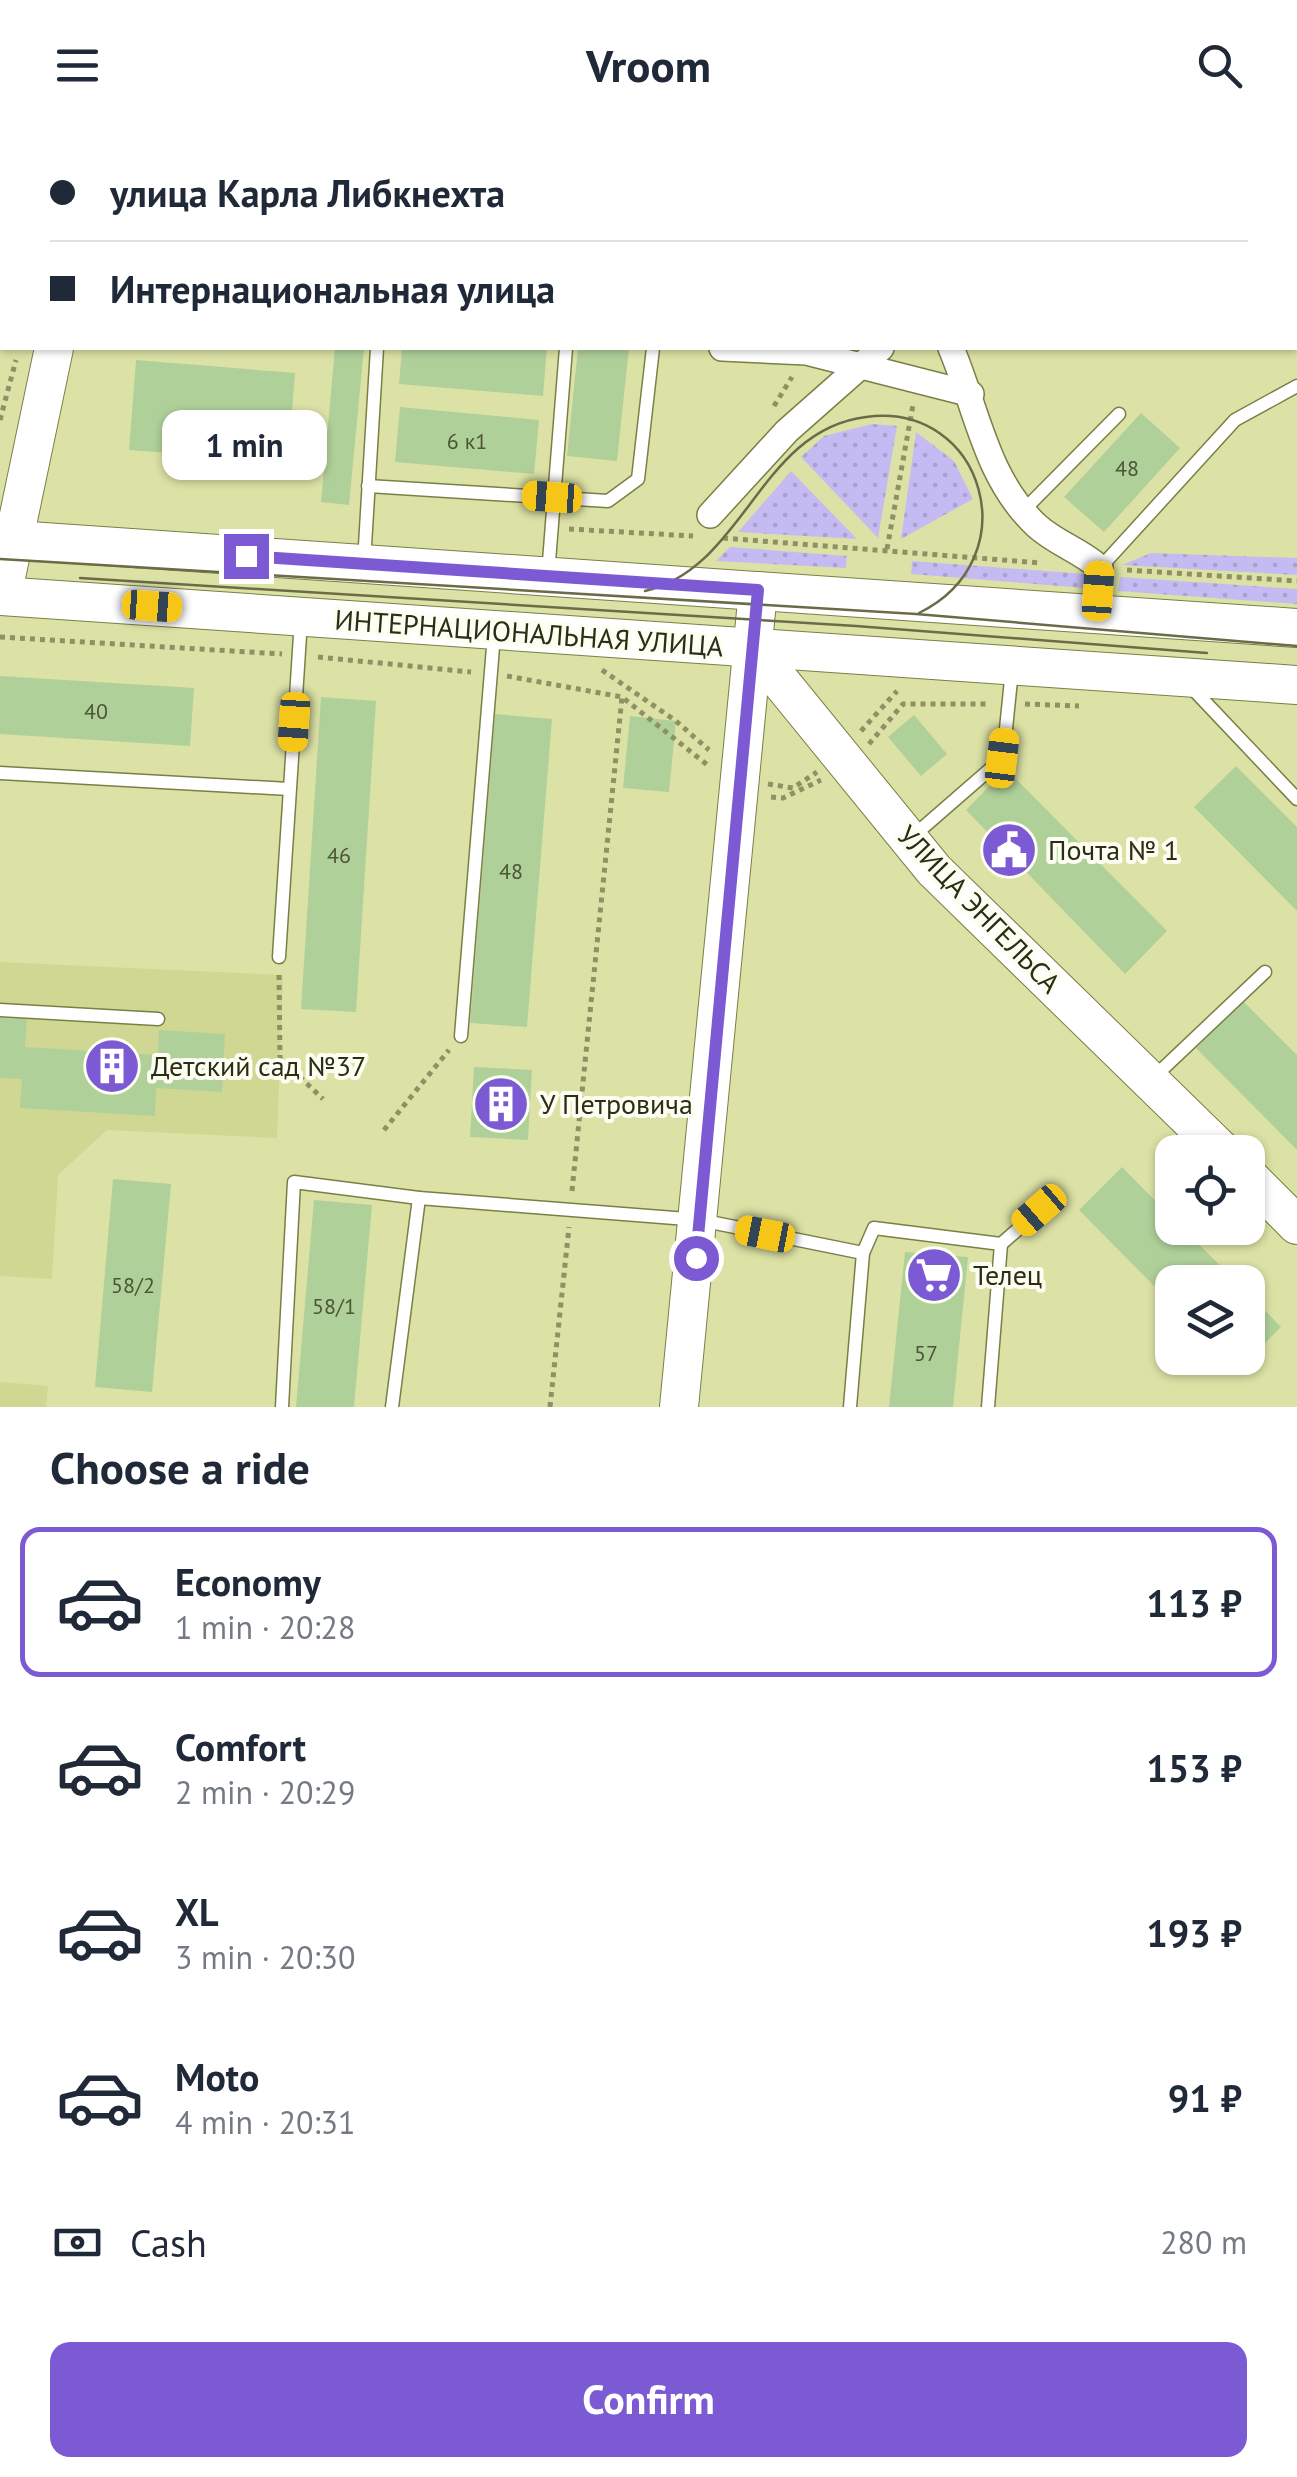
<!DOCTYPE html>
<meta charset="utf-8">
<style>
:root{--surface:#fff;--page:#f6f6f7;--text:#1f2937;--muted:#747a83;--line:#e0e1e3;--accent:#7c5ad4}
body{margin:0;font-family:"PT Sans",sans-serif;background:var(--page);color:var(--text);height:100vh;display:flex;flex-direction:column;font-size:38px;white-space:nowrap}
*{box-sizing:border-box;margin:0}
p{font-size:32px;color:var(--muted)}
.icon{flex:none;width:55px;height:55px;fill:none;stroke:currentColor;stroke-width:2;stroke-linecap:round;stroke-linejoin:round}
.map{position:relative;height:1277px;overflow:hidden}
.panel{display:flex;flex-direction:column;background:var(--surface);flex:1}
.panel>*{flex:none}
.guide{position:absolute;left:0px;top:0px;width:1298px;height:220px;box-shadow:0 2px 8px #0004;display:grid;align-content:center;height:220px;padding:0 50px;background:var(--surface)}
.controls{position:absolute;left:1155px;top:1005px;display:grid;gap:20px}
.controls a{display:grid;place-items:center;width:110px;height:110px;border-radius:20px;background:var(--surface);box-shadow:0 2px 8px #0004;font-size:50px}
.end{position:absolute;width:45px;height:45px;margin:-22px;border:12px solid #7c5ad4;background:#fff;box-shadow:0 0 0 5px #fff}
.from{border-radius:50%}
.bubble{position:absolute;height:70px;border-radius:20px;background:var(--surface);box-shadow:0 2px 8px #0004;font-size:32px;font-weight:600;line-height:70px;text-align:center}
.car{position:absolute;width:30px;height:60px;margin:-30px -15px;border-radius:12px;box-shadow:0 0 8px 2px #0007;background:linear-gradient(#f5c518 24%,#345 0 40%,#f5c518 0 76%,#345 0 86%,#f5c518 0)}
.guide b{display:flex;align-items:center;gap:35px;height:95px;font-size:38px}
.guide b+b{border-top:2px solid var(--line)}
.guide i{width:25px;height:25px;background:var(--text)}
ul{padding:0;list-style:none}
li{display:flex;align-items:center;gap:30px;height:150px;margin:0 20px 15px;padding:0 30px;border:5px solid transparent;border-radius:20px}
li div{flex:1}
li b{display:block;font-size:38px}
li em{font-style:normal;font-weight:600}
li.current{border-color:var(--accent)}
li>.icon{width:90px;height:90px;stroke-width:1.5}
h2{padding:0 50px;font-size:45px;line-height:120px}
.pay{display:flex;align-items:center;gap:25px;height:110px;padding:0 50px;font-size:38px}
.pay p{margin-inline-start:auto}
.action{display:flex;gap:20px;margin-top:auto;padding:20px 50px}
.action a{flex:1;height:115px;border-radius:20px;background:var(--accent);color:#fff;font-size:40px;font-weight:600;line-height:115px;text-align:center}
header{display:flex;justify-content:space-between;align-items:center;height:130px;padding:0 50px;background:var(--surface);font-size:45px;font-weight:600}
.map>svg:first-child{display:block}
</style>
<header><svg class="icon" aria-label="menu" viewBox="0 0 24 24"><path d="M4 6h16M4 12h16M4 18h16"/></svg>Vroom<svg class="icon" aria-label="search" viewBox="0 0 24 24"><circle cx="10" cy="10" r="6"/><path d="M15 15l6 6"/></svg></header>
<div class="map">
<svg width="1297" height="1277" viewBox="0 0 1297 1277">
<defs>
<pattern id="grass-dots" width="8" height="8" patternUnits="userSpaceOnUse" patternTransform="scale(2.5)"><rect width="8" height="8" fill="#c5bbf3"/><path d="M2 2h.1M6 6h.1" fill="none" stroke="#a9a1cf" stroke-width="1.8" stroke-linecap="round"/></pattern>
</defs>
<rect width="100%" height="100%" fill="#dce2a5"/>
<!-- built -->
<g fill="#d0d792">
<polygon points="0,832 283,845 277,1008 107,1000 58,1045 52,1149 0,1146"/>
<polygon points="0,1252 48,1256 46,1277 0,1277"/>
</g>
<!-- grass -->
<g fill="url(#grass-dots)">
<polygon points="872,294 897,296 878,408 801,327 824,306"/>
<polygon points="916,302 954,331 973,369 901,409"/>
<polygon points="791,341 857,409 738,402"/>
<polygon points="730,417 847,426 846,438 716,431"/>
<polygon points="1151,423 1297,428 1297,445 1122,435"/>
<polygon points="912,431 1086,444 1085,458 911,444"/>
<polygon points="1120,447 1297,459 1297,474 1118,461"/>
</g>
<!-- building -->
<g fill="#b0d09a">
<polygon points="335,218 364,218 349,375 321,372"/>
<polygon points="402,218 547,218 543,266 399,254"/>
<polygon points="578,218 629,218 617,331 567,326"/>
<polygon points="136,230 295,243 288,332 129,320"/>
<polygon points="400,277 539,290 534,344 395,332"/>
<polygon points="1141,283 1180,318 1104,402 1064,367"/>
<polygon points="0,546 194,558 190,616 0,604"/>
<polygon points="321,567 376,571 356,882 301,879"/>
<polygon points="495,584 552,589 527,897 470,893"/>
<polygon points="914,585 947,624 921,646 888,607"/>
<polygon points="630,586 676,591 669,662 623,658"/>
<polygon points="1236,636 1297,697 1297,781 1194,677"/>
<polygon points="1006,639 1167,801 1125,844 966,680"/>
<polygon points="1243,871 1297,925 1297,1020 1196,918"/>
<polygon points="0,886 27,888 25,917 158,925 159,900 225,904 222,962 156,958 155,986 20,978 22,949 0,948"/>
<polygon points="474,937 532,940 528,1010 470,1007"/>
<polygon points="1122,1037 1172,1088 1172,1098 1182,1098 1237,1152 1172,1152 1172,1174 1079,1080"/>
<polygon points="113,1049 171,1054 152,1262 95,1257"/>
<polygon points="314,1070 372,1075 354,1277 296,1277"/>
<polygon points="905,1122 968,1127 953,1277 889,1277"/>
<polygon points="1248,1163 1281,1197 1238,1240 1226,1228 1248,1228"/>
</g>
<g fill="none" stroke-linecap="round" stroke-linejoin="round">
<!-- lane casing -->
<g stroke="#7a7f45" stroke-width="15">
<g id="lane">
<polyline points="390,2 390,0"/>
<polyline points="582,2 582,0"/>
<polyline points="368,356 608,371 638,349 653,218"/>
<polyline points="1023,381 1119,284"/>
<polyline points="364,432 377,218"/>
<polyline points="1100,438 1235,290 1297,256"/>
<polyline points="548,444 566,218"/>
<polyline points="1191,557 1297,669"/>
<polyline points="0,643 289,659"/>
<polyline points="911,708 1003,628 1012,540"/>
<polyline points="279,827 301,490"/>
<polyline points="0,880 158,889"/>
<polyline points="461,906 494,505"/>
<polyline points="1152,949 1265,842"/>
<polyline points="282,1277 294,1052 419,1068"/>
<polyline points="392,1277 419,1068 700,1090 863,1123 874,1098 1001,1114 1039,1081"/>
<polyline points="850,1277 863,1123"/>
<polyline points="988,1277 1001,1114"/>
</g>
</g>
<!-- street casing -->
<g stroke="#7a7f45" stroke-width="28">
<g id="street">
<polyline points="1081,2 1083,0"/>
<polyline points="722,218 806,222 971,264"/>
<path d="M 951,218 C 977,279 986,349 1037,396 C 1057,414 1080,420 1100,438 L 1097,484"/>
<polyline points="710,385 787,301 881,218"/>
</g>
</g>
<!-- secondary casing -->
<g stroke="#7a7f45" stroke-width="40">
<g id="secondary">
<polyline points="102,2 102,0"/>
<polyline points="0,409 1297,498"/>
<polyline points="0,466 1297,555"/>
<polyline points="2,466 54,218"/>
<polyline points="754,519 934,740 1223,1022"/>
<polyline points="1248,1046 1297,1095"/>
<polyline points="679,1277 758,461"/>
</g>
</g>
<!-- path -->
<g stroke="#8d9164" stroke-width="5" stroke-dasharray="5 5" stroke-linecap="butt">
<polyline points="797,2 797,0"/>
<polyline points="774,276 792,247"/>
<polyline points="0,290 16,230"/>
<polyline points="569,399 693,406"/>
<polyline points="723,408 1041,433"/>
<polyline points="887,419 913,275"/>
<polyline points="1127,440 1297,451"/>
<polyline points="0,507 282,524"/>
<polyline points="318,527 471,542"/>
<polyline points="602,540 676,591 709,620"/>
<polyline points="507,546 622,567 710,637"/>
<polyline points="1025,574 1079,576"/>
<polyline points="861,601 897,561"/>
<polyline points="869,614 903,574 989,574"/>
<polyline points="768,654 793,658 817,642"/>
<polyline points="771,667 783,668 821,650"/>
<polyline points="279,845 280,928 323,969"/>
<polyline points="384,1000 449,920"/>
<polyline points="572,1061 622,567"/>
<polyline points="550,1277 569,1097"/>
</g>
<!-- lane -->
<use href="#lane" stroke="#fff" stroke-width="12"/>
<!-- street -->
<use href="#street" stroke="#fff" stroke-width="25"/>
<!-- secondary -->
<use href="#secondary" stroke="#fff" stroke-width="38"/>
<!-- tram -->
<g stroke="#696c47" stroke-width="2.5">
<polyline points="0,429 916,484 1297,516"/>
<polyline points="80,448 856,496 1207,523"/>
<path d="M 645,461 C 745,438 759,300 866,287 C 984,271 1030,429 919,483"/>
</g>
</g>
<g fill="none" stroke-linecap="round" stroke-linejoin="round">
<!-- route -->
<polyline stroke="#7c5ad4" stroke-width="12" points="246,426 758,460 696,1128"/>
</g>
<!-- icons -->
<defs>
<g id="civic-disc" transform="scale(2.875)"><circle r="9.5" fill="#7c5ad4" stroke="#fdfef2"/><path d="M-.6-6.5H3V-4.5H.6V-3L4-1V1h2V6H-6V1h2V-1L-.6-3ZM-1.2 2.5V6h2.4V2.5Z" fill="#fff"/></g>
<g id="building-disc" transform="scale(2.875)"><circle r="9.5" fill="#7c5ad4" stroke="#fdfef2"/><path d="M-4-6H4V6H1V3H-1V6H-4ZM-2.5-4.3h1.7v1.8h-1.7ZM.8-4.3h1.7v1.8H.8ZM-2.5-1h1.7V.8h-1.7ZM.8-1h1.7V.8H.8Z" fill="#fff"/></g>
<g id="supermarket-disc" transform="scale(2.875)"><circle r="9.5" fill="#7c5ad4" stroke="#fdfef2"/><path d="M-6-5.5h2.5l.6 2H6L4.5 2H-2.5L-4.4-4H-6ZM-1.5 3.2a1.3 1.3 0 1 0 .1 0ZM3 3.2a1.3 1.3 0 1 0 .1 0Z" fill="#fff"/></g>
</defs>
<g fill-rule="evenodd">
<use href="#civic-disc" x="1009" y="720"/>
<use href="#building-disc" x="112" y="936"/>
<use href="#building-disc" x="501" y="974"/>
<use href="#supermarket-disc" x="934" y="1145"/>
</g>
<g text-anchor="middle" stroke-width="8" stroke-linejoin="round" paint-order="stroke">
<!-- number labels -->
<g font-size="22" fill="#4c5636">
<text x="467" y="319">6 к1</text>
<text x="1127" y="346">48</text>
<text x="96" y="589">40</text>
<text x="339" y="733">46</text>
<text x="511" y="749">48</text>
<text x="133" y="1163">58/2</text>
<text x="334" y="1184">58/1</text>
<text x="926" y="1231">57</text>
</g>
<!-- street labels -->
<g font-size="28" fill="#2b2d14" stroke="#fdfef2">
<text transform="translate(529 503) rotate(4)" y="10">ИНТЕРНАЦИОНАЛЬНАЯ УЛИЦА</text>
<text transform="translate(979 779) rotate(46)" y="10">УЛИЦА ЭНГЕЛЬСА</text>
</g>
<!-- poi labels -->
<g font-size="28" fill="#2b2d14" stroke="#fdfef2" text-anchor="start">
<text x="1048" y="730">Почта № 1</text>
<text x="151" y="946">Детский сад №37</text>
<text x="540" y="984">У Петровича</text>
<text x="973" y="1155">Телец</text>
</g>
</g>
</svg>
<div class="controls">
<a><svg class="icon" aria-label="locate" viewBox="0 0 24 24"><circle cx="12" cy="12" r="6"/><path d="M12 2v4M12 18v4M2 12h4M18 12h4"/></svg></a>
<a><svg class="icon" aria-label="layers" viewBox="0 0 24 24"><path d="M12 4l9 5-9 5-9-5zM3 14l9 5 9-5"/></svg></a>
</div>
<i class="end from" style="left:696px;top:1128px"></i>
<i class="end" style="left:246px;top:426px"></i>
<div class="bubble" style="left:162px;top:280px;width:165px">1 min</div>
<i class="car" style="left:552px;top:367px;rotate:274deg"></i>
<i class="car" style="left:1098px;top:461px;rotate:4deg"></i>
<i class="car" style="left:152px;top:476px;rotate:94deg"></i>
<i class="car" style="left:294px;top:592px;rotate:184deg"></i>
<i class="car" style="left:1002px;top:628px;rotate:7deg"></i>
<i class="car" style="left:1039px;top:1080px;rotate:229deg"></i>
<i class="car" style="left:765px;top:1104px;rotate:281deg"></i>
<div class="guide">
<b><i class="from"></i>улица Карла Либкнехта</b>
<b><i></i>Интернациональная улица</b>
</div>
</div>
<section class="panel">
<h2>Choose a ride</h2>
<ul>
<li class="current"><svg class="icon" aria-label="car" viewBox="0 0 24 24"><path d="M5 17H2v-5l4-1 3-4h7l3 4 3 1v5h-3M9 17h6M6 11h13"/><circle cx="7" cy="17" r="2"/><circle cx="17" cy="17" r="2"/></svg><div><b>Economy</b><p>1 min · 20:28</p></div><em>113 ₽</em></li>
<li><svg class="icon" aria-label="car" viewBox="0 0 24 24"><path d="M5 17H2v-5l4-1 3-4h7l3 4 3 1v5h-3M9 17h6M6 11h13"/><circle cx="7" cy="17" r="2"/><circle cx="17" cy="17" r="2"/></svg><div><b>Comfort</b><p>2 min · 20:29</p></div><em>153 ₽</em></li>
<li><svg class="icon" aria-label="car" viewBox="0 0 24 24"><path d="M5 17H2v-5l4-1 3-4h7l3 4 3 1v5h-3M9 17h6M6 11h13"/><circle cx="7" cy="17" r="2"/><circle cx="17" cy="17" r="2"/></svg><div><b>XL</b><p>3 min · 20:30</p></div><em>193 ₽</em></li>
<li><svg class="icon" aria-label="car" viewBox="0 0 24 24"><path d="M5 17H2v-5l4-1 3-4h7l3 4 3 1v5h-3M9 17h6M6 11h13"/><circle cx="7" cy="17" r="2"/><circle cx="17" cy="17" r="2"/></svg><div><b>Moto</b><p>4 min · 20:31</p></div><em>91 ₽</em></li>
</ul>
<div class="pay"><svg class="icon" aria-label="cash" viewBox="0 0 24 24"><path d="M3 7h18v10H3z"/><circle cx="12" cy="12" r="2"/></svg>Cash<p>280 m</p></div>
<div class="action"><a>Confirm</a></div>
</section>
